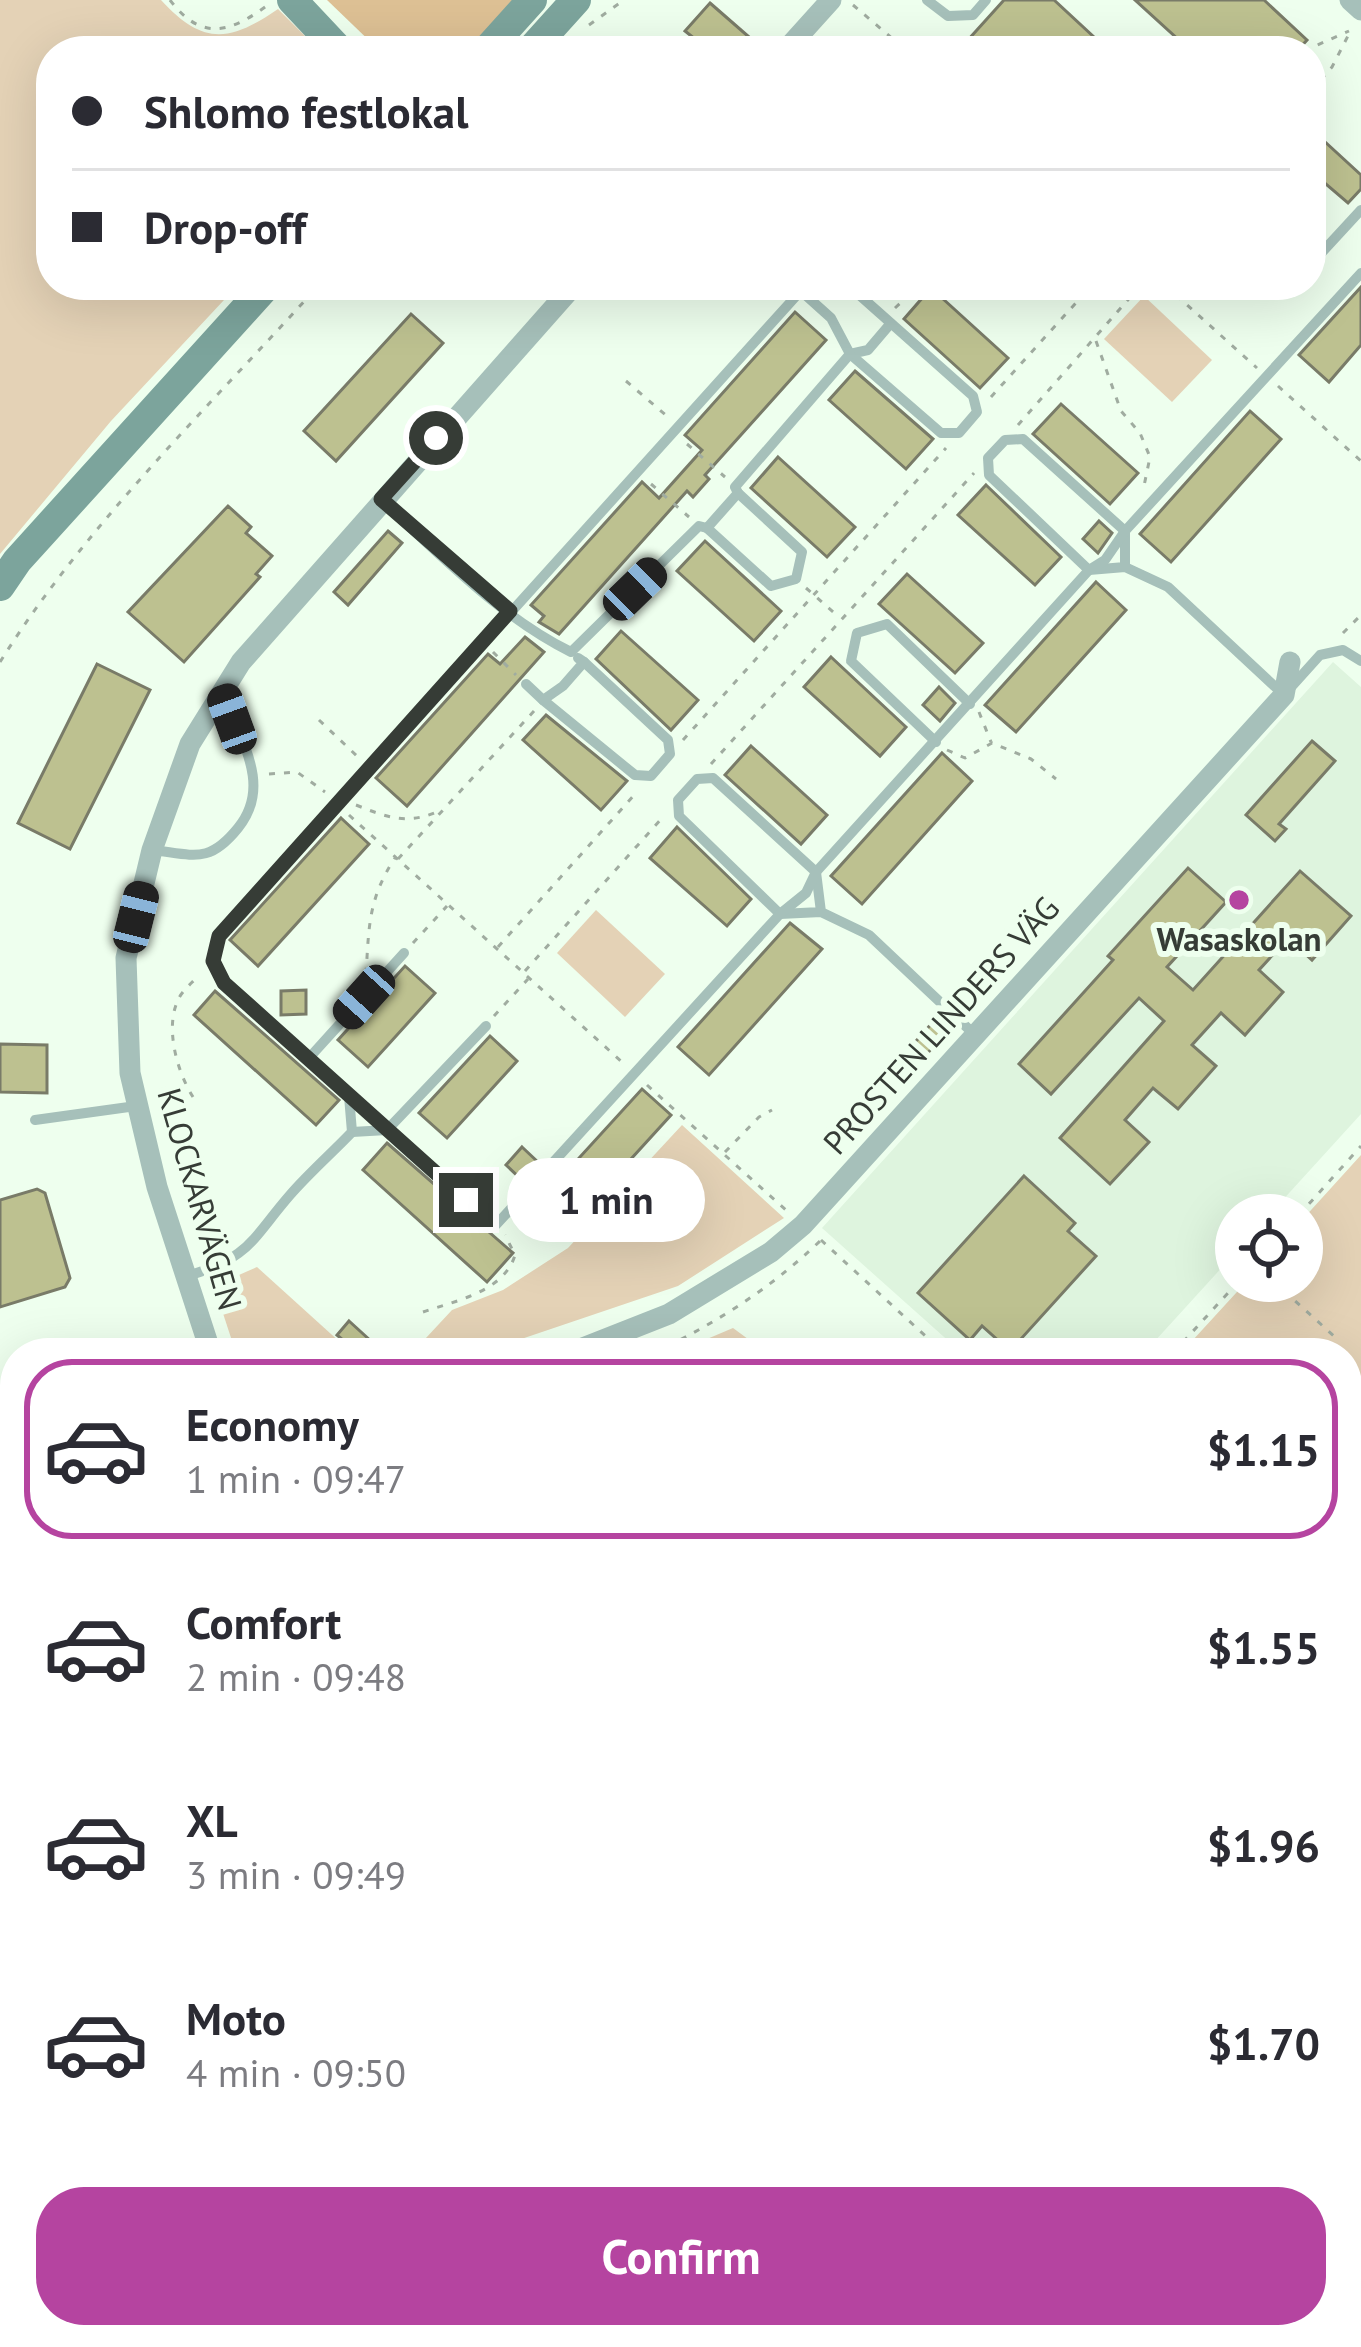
<!DOCTYPE html>
<meta charset="utf-8">
<style>
:root{--surface:#fff;--page:#f2f2f3;--text:#2b2b33;--muted:#7c7c81;--line:#e1e1e2;--accent:#b544a0}
body{margin:0;font-family:"PT Sans",sans-serif;background:var(--page);color:var(--text);height:100vh;display:flex;flex-direction:column;font-size:45px;white-space:nowrap}
*{box-sizing:border-box;margin:0}
p{font-size:39px;color:var(--muted)}
.icon{flex:none;width:66px;height:66px;fill:none;stroke:currentColor;stroke-width:2;stroke-linecap:round;stroke-linejoin:round}
.map{position:relative;flex:1;overflow:hidden}
.panel{position:absolute;left:0px;top:1338px;width:1362px;height:1011px;display:flex;flex-direction:column;background:var(--surface);border-radius:48px 48px 0 0;box-shadow:0 12px 48px #0002}
.panel>*{flex:none}
.hud{position:absolute;left:36px;top:36px;width:1290px;height:264px;border-radius:48px;box-shadow:0 12px 48px #0002;display:grid;align-content:center;height:264px;padding:0 36px;background:var(--surface)}
.controls{position:absolute;left:1215px;top:1194px;display:grid;gap:24px}
.controls a{display:grid;place-items:center;width:108px;height:108px;border-radius:50%;background:var(--surface);box-shadow:0 12px 48px #0002;font-size:60px}
.end{position:absolute;width:54px;height:54px;margin:-27px;border:15px solid #363c36;background:#fff;box-shadow:0 0 0 6px #fff}
.from{border-radius:50%}
.bubble{position:absolute;height:84px;border-radius:42px;background:var(--surface);box-shadow:0 12px 48px #0002;font-size:39px;font-weight:600;line-height:84px;text-align:center}
.car{position:absolute;width:36px;height:72px;margin:-36px -18px;border-radius:15px;box-shadow:0 0 9px 3px #0007;background:linear-gradient(#222 24%,#8ab4d8 0 40%,#222 0 76%,#8ab4d8 0 86%,#222 0)}
.hud b{display:flex;align-items:center;gap:42px;height:114px;font-size:45px}
.hud b+b{border-top:3px solid var(--line)}
.hud i{width:30px;height:30px;background:var(--text)}
ul{padding:21px 0 0;list-style:none}
li{display:flex;align-items:center;gap:36px;height:180px;margin:0 24px 18px;padding:0 12px;border:6px solid transparent;border-radius:48px}
li div{flex:1}
li b{display:block;font-size:45px}
li em{font-style:normal;font-weight:600}
li.current{border-color:var(--accent)}
li>.icon{width:108px;height:108px;stroke-width:1.5}
.action{display:flex;gap:24px;margin-top:auto;padding:24px 36px}
.action a{flex:1;height:138px;border-radius:48px;background:var(--accent);color:#fff;font-size:48px;font-weight:600;line-height:138px;text-align:center}
.map>svg:first-child{display:block}
</style>
<div class="map">
<svg width="1361" height="2347" viewBox="0 0 1361 2347">
<rect width="100%" height="100%" fill="#efe"/>
<!-- built -->
<polygon fill="#def4de" points="1333,662 1361,687 1361,1114 1269,1215 1236,1215 1236,1252 1144,1353 962,1353 822,1228"/>
<!-- green -->
<g fill="#e4d2b6">
<path d="M 0,0 L 161,0 C 203,46 230,42 278,9 L 320,51 L 51,51 L 51,285 L 238,285 L 111,421 L 0,554 Z"/>
<polygon points="1144,296 1212,360 1172,402 1104,339"/>
<polygon points="596,910 665,974 625,1017 557,953"/>
<polygon points="682,1125 784,1218 678,1286 480,1353 412,1353 452,1310 503,1290 568,1248"/>
<polygon points="1361,1155 1361,1877 1347,1889 1347,1353 1181,1353 1247,1281 1302,1281 1302,1220"/>
<polygon points="257,1267 352,1353 236,1353 214,1286"/>
<polygon points="733,1328 767,1353 674,1353"/>
</g>
<!-- forest -->
<polygon fill="#ddc094" points="327,0 519,0 471,51 380,51"/>
<!-- building -->
<g fill="#bdc190" stroke="#797b68" stroke-width="3">
<polygon points="1004,0 1054,0 1109,51 958,51"/>
<polygon points="1135,0 1264,0 1307,40 1297,51 1191,51"/>
<polygon points="710,3 749,37 737,51 684,51 695,39 685,31"/>
<polygon points="1311,129 1361,175 1361,189 1348,203 1326,184 1311,201"/>
<polygon points="1361,287 1361,345 1329,382 1299,355"/>
<polygon points="931,288 1008,358 980,388 904,319"/>
<polygon points="795,312 826,340 705,475 709,479 693,497 687,491 559,634 539,622 544,616 531,605 642,482 659,498 702,450 685,435"/>
<polygon points="411,314 443,343 336,461 304,431"/>
<polygon points="855,371 933,439 906,469 829,400"/>
<polygon points="1061,404 1138,473 1110,504 1033,434"/>
<polygon points="1250,411 1281,439 1171,562 1140,534"/>
<polygon points="778,457 855,527 827,557 751,488"/>
<polygon points="986,485 1061,557 1035,585 958,515"/>
<polygon points="228,506 251,527 246,533 272,556 256,574 260,577 184,662 128,612"/>
<polygon points="1099,521 1112,533 1098,553 1083,539"/>
<polygon points="388,531 402,543 348,605 334,592"/>
<polygon points="705,541 781,611 754,641 677,571"/>
<polygon points="907,574 983,643 955,673 879,604"/>
<polygon points="1096,582 1126,610 1016,732 985,705"/>
<polygon points="621,631 698,700 671,730 596,659"/>
<polygon points="525,637 544,652 407,806 376,778 488,654 500,664"/>
<polygon points="831,657 906,727 880,756 804,687"/>
<polygon points="97,664 150,690 70,849 18,823"/>
<polygon points="939,687 955,703 940,721 923,705"/>
<polygon points="546,715 627,781 601,810 523,740"/>
<polygon points="1312,741 1335,761 1279,824 1286,829 1275,841 1246,815"/>
<polygon points="751,746 827,815 801,844 725,775"/>
<polygon points="942,753 972,781 862,904 831,876"/>
<polygon points="341,818 369,844 258,966 230,940"/>
<polygon points="677,827 751,899 727,926 650,858"/>
<polygon points="1188,868 1226,902 1167,967 1193,990 1300,871 1351,916 1312,960 1288,938 1259,970 1283,992 1245,1035 1221,1013 1192,1045 1216,1066 1178,1109 1153,1088 1125,1120 1149,1142 1110,1184 1060,1138 1164,1021 1139,998 1051,1094 1019,1064 1113,960 1108,956"/>
<polygon points="790,923 822,949 709,1075 678,1047"/>
<polygon points="405,966 435,993 368,1067 338,1040"/>
<polygon points="306,990 306,1014 281,1015 281,991"/>
<polygon points="215,991 339,1100 316,1125 194,1015"/>
<polygon points="932,1023 945,1034 906,1077 894,1066"/>
<polygon points="490,1036 517,1061 447,1138 419,1113"/>
<polygon points="0,1044 47,1045 47,1093 0,1092"/>
<polygon points="642,1089 671,1115 559,1238 530,1212 542,1198 537,1194 554,1176 559,1180"/>
<polygon points="387,1143 513,1253 487,1282 363,1170"/>
<polygon points="522,1147 539,1163 523,1181 506,1165"/>
<polygon points="1024,1176 1075,1223 1068,1231 1096,1256 1010,1351 982,1326 970,1340 918,1293"/>
<polygon points="37,1189 45,1193 70,1278 65,1287 0,1307 0,1200"/>
<polygon points="349,1321 384,1353 358,1353 337,1335"/>
</g>
<g fill="none" stroke-linecap="round" stroke-linejoin="round">
<!-- path -->
<g stroke="#a0aca0" stroke-width="3" stroke-dasharray="6 9" stroke-linecap="butt">
<path d="M 170,0 C 202,43 232,32 269,4"/>
<polyline points="853,5 907,51"/>
<polyline points="589,25 624,0"/>
<polyline points="1304,51 1349,31"/>
<polyline points="1311,91 1332,67 1351,30"/>
<polyline points="1165,285 1257,368"/>
<polyline points="895,308 920,285"/>
<polyline points="1096,341 1121,411 1140,433 1150,457 1144,486"/>
<polyline points="626,381 668,417"/>
<polyline points="1278,386 1361,461"/>
<polyline points="991,397 1092,285"/>
<polyline points="1018,425 1141,285"/>
<polyline points="687,444 725,477"/>
<polyline points="651,484 689,517"/>
<polyline points="806,588 839,617"/>
<polyline points="1343,633 1361,615"/>
<polyline points="493,652 516,675"/>
<path d="M 0,662 C 87,523 210,406 319,285"/>
<polyline points="979,712 991,742"/>
<polyline points="319,720 358,757"/>
<polyline points="683,740 946,448"/>
<polyline points="947,750 965,758 992,743 1031,759 1056,779"/>
<polyline points="711,764 974,473"/>
<polyline points="269,774 297,772 325,792"/>
<path d="M 356,805 C 386,817 406,825 437,812"/>
<polyline points="349,815 622,1062"/>
<polyline points="398,859 534,711"/>
<polyline points="413,943 447,906"/>
<polyline points="498,947 636,793"/>
<polyline points="525,971 663,817"/>
<path d="M 366,974 C 369,927 368,899 395,858"/>
<polyline points="494,1016 528,979"/>
<polyline points="647,1085 787,1211"/>
<path d="M 193,1097 C 177,1072 164,1026 179,998 C 183,990 193,982 199,975"/>
<polyline points="725,1152 759,1117 772,1110"/>
<polyline points="1299,1215 1361,1146"/>
<polyline points="821,1240 944,1353"/>
<polyline points="1273,1281 1335,1337"/>
<path d="M 423,1312 C 455,1301 504,1292 515,1255 L 505,1235"/>
<path d="M 654,1353 C 716,1323 770,1289 820,1241"/>
<polyline points="1173,1353 1239,1281"/>
<polyline points="0,1680 15,1705"/>
<polyline points="1347,1718 1361,1731"/>
<polyline points="0,1833 15,1824"/>
<polyline points="1347,1906 1361,1894"/>
<polyline points="1347,2256 1361,2243"/>
<polyline points="377,2334 385,2347"/>
<polyline points="584,2334 589,2347"/>
<polyline points="906,2334 912,2347"/>
<polyline points="1245,2347 1260,2334"/>
</g>
<!-- service -->
<g stroke="#a6c0ba" stroke-width="10">
<polyline points="927,0 948,16 973,15 986,0"/>
<polyline points="1313,262 1361,210"/>
<polyline points="848,285 973,396 977,412 959,433 941,433 850,354 868,350 891,323"/>
<path d="M 383,502 C 441,555 500,617 571,652 L 699,526 L 707,528 L 738,493 L 735,487 L 850,354 L 831,318 L 801,291 L 802,287"/>
<polyline points="707,528 771,586 796,579 802,552 738,493"/>
<polyline points="1125,567 1125,531 1023,439 1005,440 988,458 989,475 1089,570 1125,567 1168,587 1284,695 1320,655 1343,650 1361,661"/>
<polyline points="526,684 543,700 563,686 584,662 578,658"/>
<polyline points="543,700 635,775 651,776 670,754 668,740 584,662"/>
<polyline points="936,742 851,661 857,633 887,624 970,704"/>
<path d="M 152,850 C 195,855 209,864 238,828 C 273,785 240,740 223,694"/>
<polyline points="821,912 816,872 713,778 697,779 678,800 679,816 780,914 821,912 869,935 975,1035"/>
<polyline points="309,1058 404,953"/>
<polyline points="349,1096 387,1130 486,1026"/>
<polyline points="35,1120 136,1106"/>
<polyline points="352,1132 387,1130 495,1226 780,914 806,893 816,872 1089,570 1105,560 1125,531 1361,273"/>
<path d="M 187,1276 C 250,1258 251,1240 290,1195 C 309,1173 332,1153 352,1132 L 349,1096 L 224,983 C 213,967 209,954 219,936 L 806,285"/>
</g>
<!-- minor -->
<g stroke="#a6c0ba" stroke-width="21">
<polyline points="1350,0 1361,10"/>
<polyline points="785,51 831,0"/>
<polyline points="211,1353 157,1187 130,1073 126,958 152,850 190,744 241,662 574,285"/>
<polyline points="570,1353 669,1314 771,1252 803,1225 1284,695 1290,662"/>
<polyline points="1347,2076 1361,2063"/>
<polyline points="1347,2158 1361,2173"/>
<polyline points="545,2334 549,2347"/>
<polyline points="1055,2347 1069,2334"/>
</g>
<!-- secondary -->
<g stroke="#7ca49c" stroke-width="30">
<polyline points="292,0 340,51"/>
<polyline points="486,51 532,0"/>
<polyline points="530,51 576,0"/>
<polyline points="0,586 17,561 267,285"/>
<polyline points="0,1739 15,1763"/>
<polyline points="331,2334 339,2347"/>
</g>
</g>
<g fill="none" stroke-linecap="round" stroke-linejoin="round">
<!-- route -->
<polyline stroke="#363c36" stroke-width="15" points="436,438 381,499 510,611 219,936 213,961 224,983 466,1200"/>
</g>
<!-- markers -->
<circle fill="#b544a0" stroke="#efe" stroke-width="4.5" cx="1239" cy="900" r="12"/>
<g text-anchor="middle" stroke-width="12" stroke-linejoin="round" paint-order="stroke">
<!-- poi labels -->
<g font-size="33" font-weight="bold" fill="#363c36" stroke="#efe">
<text x="1239" y="951">Wasaskolan</text>
</g>
<!-- street labels -->
<g font-size="33" fill="#363c36" stroke="#efe">
<text transform="translate(941 1025) rotate(-48)" y="12">PROSTEN LINDERS VÄG</text>
<text transform="translate(200 1199) rotate(74)" y="12">KLOCKARVÄGEN</text>
</g>
</g>
</svg>
<div class="controls">
<a><svg class="icon" aria-label="locate" viewBox="0 0 24 24"><circle cx="12" cy="12" r="6"/><path d="M12 2v4M12 18v4M2 12h4M18 12h4"/></svg></a>
</div>
<i class="end from" style="left:436px;top:438px"></i>
<i class="end" style="left:466px;top:1200px"></i>
<div class="bubble" style="left:507px;top:1158px;width:198px">1 min</div>
<i class="car" style="left:635px;top:589px;rotate:46deg"></i>
<i class="car" style="left:232px;top:719px;rotate:340deg"></i>
<i class="car" style="left:136px;top:917px;rotate:14deg"></i>
<i class="car" style="left:364px;top:997px;rotate:222deg"></i>
<div class="hud">
<b><i class="from"></i>Shlomo festlokal</b>
<b><i></i>Drop-off</b>
</div>
<section class="panel">
<ul>
<li class="current"><svg class="icon" aria-label="car" viewBox="0 0 24 24"><path d="M5 17H2v-5l4-1 3-4h7l3 4 3 1v5h-3M9 17h6M6 11h13"/><circle cx="7" cy="17" r="2"/><circle cx="17" cy="17" r="2"/></svg><div><b>Economy</b><p>1 min · 09:47</p></div><em>$1.15</em></li>
<li><svg class="icon" aria-label="car" viewBox="0 0 24 24"><path d="M5 17H2v-5l4-1 3-4h7l3 4 3 1v5h-3M9 17h6M6 11h13"/><circle cx="7" cy="17" r="2"/><circle cx="17" cy="17" r="2"/></svg><div><b>Comfort</b><p>2 min · 09:48</p></div><em>$1.55</em></li>
<li><svg class="icon" aria-label="car" viewBox="0 0 24 24"><path d="M5 17H2v-5l4-1 3-4h7l3 4 3 1v5h-3M9 17h6M6 11h13"/><circle cx="7" cy="17" r="2"/><circle cx="17" cy="17" r="2"/></svg><div><b>XL</b><p>3 min · 09:49</p></div><em>$1.96</em></li>
<li><svg class="icon" aria-label="car" viewBox="0 0 24 24"><path d="M5 17H2v-5l4-1 3-4h7l3 4 3 1v5h-3M9 17h6M6 11h13"/><circle cx="7" cy="17" r="2"/><circle cx="17" cy="17" r="2"/></svg><div><b>Moto</b><p>4 min · 09:50</p></div><em>$1.70</em></li>
</ul>
<div class="action"><a>Confirm</a></div>
</section>
</div>
